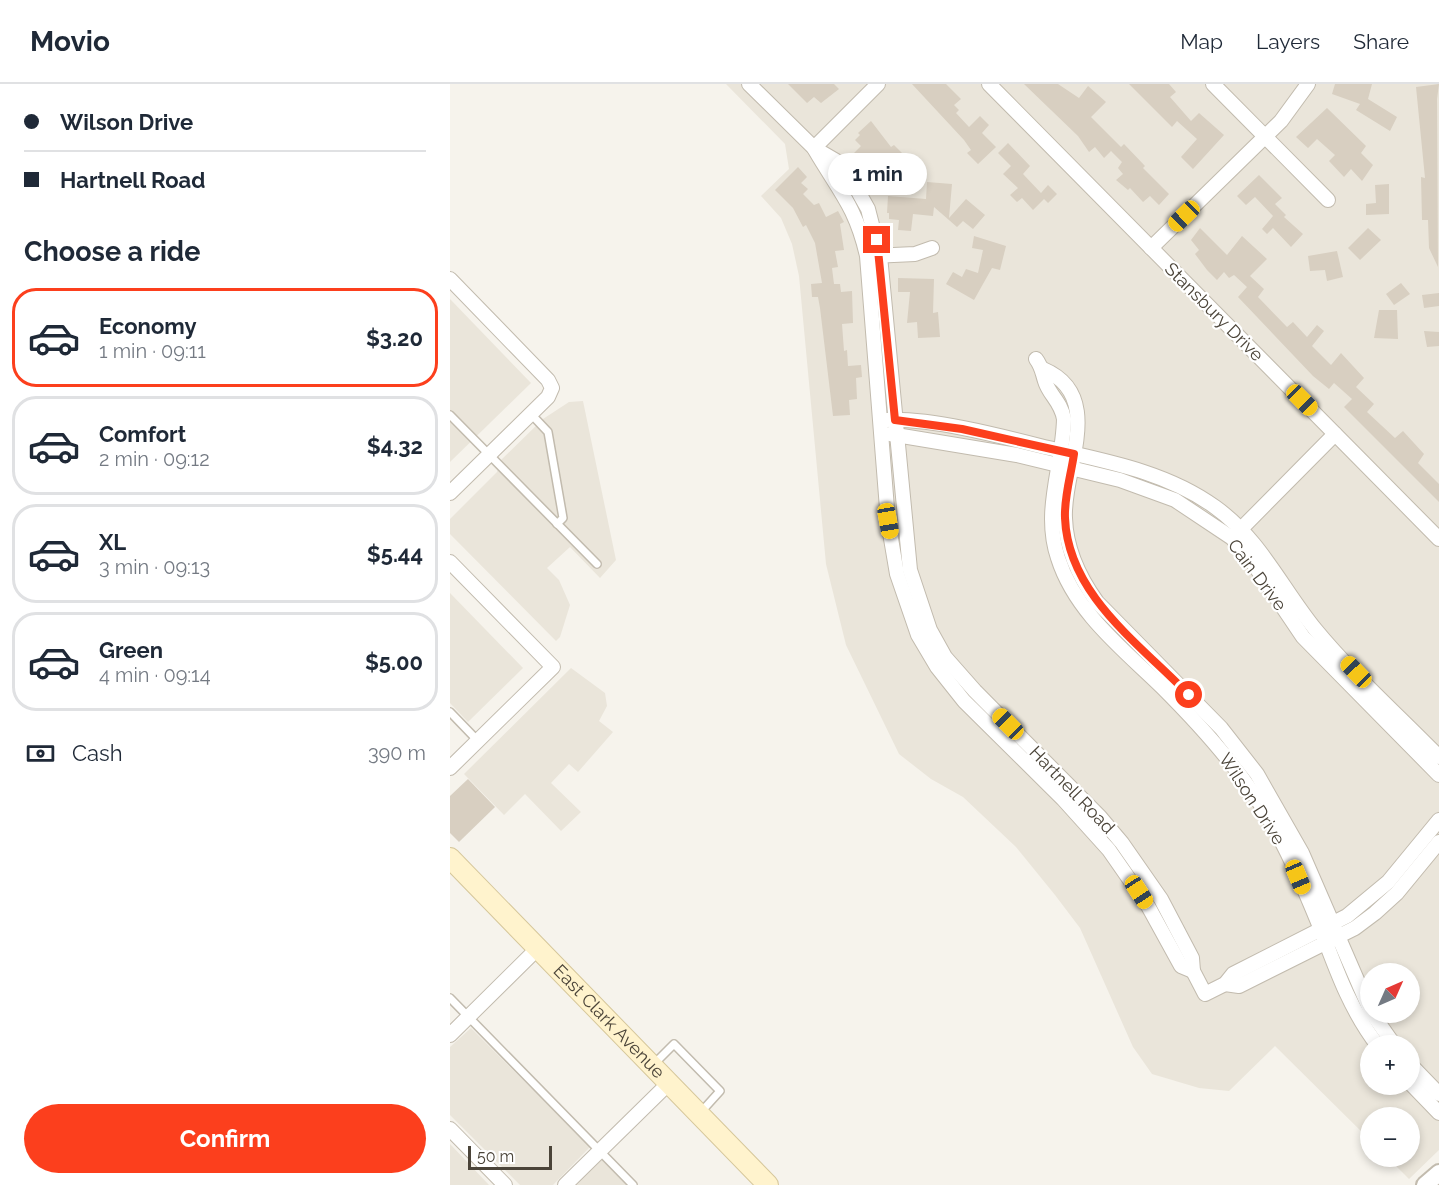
<!DOCTYPE html>
<meta charset="utf-8">
<style>
:root{--surface:#fff;--page:#f2f2f3;--text:#1f2937;--muted:#747a83;--line:#e0e1e3;--accent:#fc3f1d}
body{margin:0;font-family:Raleway,sans-serif;background:var(--page);color:var(--text);height:100vh;display:flex;flex-direction:column;font-size:22px;white-space:nowrap}
*{box-sizing:border-box;margin:0}
p{font-size:20px;color:var(--muted)}
.icon{flex:none;width:33px;height:33px;fill:none;stroke:currentColor;stroke-width:2;stroke-linecap:round;stroke-linejoin:round}
.map{position:relative;flex:1;overflow:hidden}
.sheet{display:flex;flex-direction:column;background:var(--surface);width:450px}
.sheet>*{flex:none}
.hud{display:grid;align-content:center;height:132px;padding:0 24px;background:var(--surface)}
.needle{width:39px;rotate:45deg}
.fabs{position:absolute;left:910px;top:879px;display:grid;gap:12px}
.fabs a{display:grid;place-items:center;width:60px;height:60px;border-radius:50%;background:var(--surface);box-shadow:0 3px 9px #0003;font-size:30px}
.scale{position:absolute;left:18px;bottom:15px;width:84px;box-sizing:border-box;padding-left:6px;border:3px solid #4b4439;border-top:0;font-size:16px;line-height:21px;white-space:nowrap;color:#4b4439;-webkit-text-stroke:4px #fff;paint-order:stroke}
.end{position:absolute;width:27px;height:27px;margin:-14px;border:8px solid #fc3f1d;background:#fff;box-shadow:0 0 0 3px #fff}
.from{border-radius:50%}
.bubble{position:absolute;height:42px;border-radius:21px;background:var(--surface);box-shadow:0 3px 9px #0003;font-size:20px;font-weight:700;line-height:42px;text-align:center}
.car{position:absolute;width:18px;height:36px;margin:-18px -9px;border-radius:8px;box-shadow:0 0 4px 2px #0007;background:linear-gradient(#f5c518 24%,#345 0 40%,#f5c518 0 76%,#345 0 86%,#f5c518 0)}
.hud b{display:flex;align-items:center;gap:21px;height:57px;font-size:22px}
.hud b+b{border-top:2px solid var(--line)}
.hud i{width:15px;height:15px;background:var(--text)}
ul{padding:0;list-style:none}
li{display:flex;align-items:center;gap:18px;height:99px;margin:0 12px 9px;padding:0 12px;border:3px solid var(--line);border-radius:24px}
li div{flex:1}
li b{display:block;font-size:22px}
li em{font-style:normal;font-weight:700}
li.current{border-color:var(--accent)}
li>.icon{width:54px;height:54px;stroke-width:1.5}
h2{padding:0 24px;font-size:27px;line-height:72px}
.pay{display:flex;align-items:center;gap:15px;height:66px;padding:0 24px;font-size:22px}
.pay p{margin-inline-start:auto}
.primary-button{display:flex;gap:12px;margin-top:auto;padding:12px 24px}
.primary-button a{flex:1;height:69px;border-radius:36px;background:var(--accent);color:#fff;font-size:24px;font-weight:700;line-height:69px;text-align:center}
header{display:flex;align-items:center;gap:36px;box-sizing:border-box;height:84px;padding:0 30px;background:var(--surface);border-bottom:2px solid var(--line)}
header strong{font-size:28px}
nav{display:flex;gap:33px;margin-inline-start:auto;font-size:21px}
main{display:flex;flex:1;min-height:0}
.map>svg:first-child{display:block}
</style>
<header>
<strong>Movio</strong>
<nav><a>Map</a><a>Layers</a><a>Share</a></nav>
</header>
<main>
<section class="sheet">
<div class="hud">
<b><i class="from"></i>Wilson Drive</b>
<b><i></i>Hartnell Road</b>
</div>
<h2>Choose a ride</h2>
<ul>
<li class="current"><svg class="icon" aria-label="car" viewBox="0 0 24 24"><path d="M5 17H2v-5l4-1 3-4h7l3 4 3 1v5h-3M9 17h6M6 11h13"/><circle cx="7" cy="17" r="2"/><circle cx="17" cy="17" r="2"/></svg><div><b>Economy</b><p>1 min · 09:11</p></div><em>$3.20</em></li>
<li><svg class="icon" aria-label="car" viewBox="0 0 24 24"><path d="M5 17H2v-5l4-1 3-4h7l3 4 3 1v5h-3M9 17h6M6 11h13"/><circle cx="7" cy="17" r="2"/><circle cx="17" cy="17" r="2"/></svg><div><b>Comfort</b><p>2 min · 09:12</p></div><em>$4.32</em></li>
<li><svg class="icon" aria-label="car" viewBox="0 0 24 24"><path d="M5 17H2v-5l4-1 3-4h7l3 4 3 1v5h-3M9 17h6M6 11h13"/><circle cx="7" cy="17" r="2"/><circle cx="17" cy="17" r="2"/></svg><div><b>XL</b><p>3 min · 09:13</p></div><em>$5.44</em></li>
<li><svg class="icon" aria-label="car" viewBox="0 0 24 24"><path d="M5 17H2v-5l4-1 3-4h7l3 4 3 1v5h-3M9 17h6M6 11h13"/><circle cx="7" cy="17" r="2"/><circle cx="17" cy="17" r="2"/></svg><div><b>Green</b><p>4 min · 09:14</p></div><em>$5.00</em></li>
</ul>
<div class="pay"><svg class="icon" aria-label="cash" viewBox="0 0 24 24"><path d="M3 7h18v10H3z"/><circle cx="12" cy="12" r="2"/></svg>Cash<p>390 m</p></div>
<div class="primary-button"><a>Confirm</a></div>
</section>
<div class="map">
<svg width="989" height="1101" viewBox="0 0 989 1101">
<rect width="100%" height="100%" fill="#f6f3ec"/>
<!-- residential -->
<g fill="#eae5da" fill-rule="evenodd">
<path d="M 276,0 L 989,0 L 989,1066 L 959,1095 L 937,1073 L 960,1072 L 960,1034 L 921,1034 L 921,1057 L 825,962 L 779,1007 L 749,1004 L 702,990 L 683,963 L 630,844 L 605,811 L 566,763 L 513,713 L 481,695 L 449,670 L 396,561 L 376,480 L 349,192 L 342,160 L 331,134 L 311,112 L 339,85 L 335,60 ZM 921,890 L 960,890 L 960,928 L 921,928 ZM 921,962 L 960,962 L 960,1000 L 921,1000 Z"/>
<polygon points="0,215 81,299 0,378"/>
<polygon points="133,317 166,476 150,494 120,463 97,484 109,496 120,521 110,553 106,557 0,450 0,435 47,388 51,376 93,335 119,318"/>
<polygon points="0,509 73,584 18,638 0,619"/>
<polygon points="121,584 155,609 157,622 149,637 163,648 128,688 119,680 101,699 131,728 111,747 75,710 54,731 14,690"/>
<polygon points="21,944 140,1063 103,1101 70,1101 0,1031 0,963"/>
<polygon points="0,1060 39,1101 0,1101"/>
<polygon points="150,1074 177,1101 123,1101"/>
</g>
<!-- building -->
<g fill="#d8cfc1">
<polygon points="338,0 384,0 389,5 371,19 364,13 357,19"/>
<polygon points="462,0 496,0 511,15 504,21 509,26 506,29 519,43 530,32 539,41 532,49 546,63 528,80 517,69 521,66 514,56"/>
<polygon points="574,0 608,0 629,14 638,2 656,18 641,33 671,63 674,60 695,82 693,84 719,110 709,121 700,112 693,118 680,104 678,106 666,96 673,90 668,84 672,78 661,67 654,74 645,63 639,68 628,52"/>
<polygon points="679,0 719,0 726,8 720,13 741,37 749,29 774,51 743,85 731,73 747,55 727,37 722,43"/>
<polygon points="885,0 922,0 918,15 947,33 940,47 906,26 910,20 882,10"/>
<polygon points="989,0 987,15 988,183 979,164 978,136 972,136 971,93 975,94 966,3"/>
<polygon points="877,24 916,62 911,69 923,81 912,97 901,85 894,93 879,77 885,71 867,55 858,64 846,53"/>
<polygon points="421,37 441,63 444,61 462,79 451,88 449,86 442,92 436,86 429,92 404,69 411,62 405,56 410,51 408,49"/>
<polygon points="558,59 580,82 573,90 591,109 598,101 607,110 598,119 594,115 583,126 572,114 567,118 560,111 568,104 553,90 561,82 548,69"/>
<polygon points="348,83 357,93 351,99 358,105 353,110 364,121 369,119 376,133 388,127 394,138 390,140 394,166 385,167 388,183 382,184 384,200 390,200 391,208 402,207 403,239 392,240 394,267 397,266 398,282 411,281 412,293 406,294 407,315 399,316 400,331 383,332 370,224 368,213 362,213 361,200 372,199 365,159 356,141 353,143 343,124 325,106"/>
<polygon points="809,91 832,114 825,120 836,131 834,133 853,150 841,163 823,144 817,150 812,145 823,132 805,113 796,121 787,112"/>
<polygon points="477,98 502,100 499,134 516,115 535,131 523,145 513,137 507,143 484,123 483,132 463,130 461,147 448,146 449,136 439,135 439,129 437,129 438,112 476,115"/>
<polygon points="939,100 939,130 916,131 916,120 926,119 925,101"/>
<polygon points="750,144 777,171 792,152 817,175 800,192 814,205 808,213 837,243 843,238 857,253 867,241 874,247 862,262 881,281 891,269 914,294 906,303 924,320 917,328 945,354 953,347 974,370 968,379 989,400 989,418 894,323 902,315 884,299 879,305 863,292 788,213 797,203 784,191 779,194 774,188 767,196 757,186 745,170 749,166 741,156"/>
<polygon points="918,144 931,156 910,176 898,164"/>
<polygon points="524,152 556,162 550,186 542,184 524,216 496,200 503,188 512,193 516,185 528,189 533,166 522,164"/>
<polygon points="887,167 893,193 877,197 875,186 860,187 858,172"/>
<polygon points="448,194 484,195 483,229 488,228 490,253 468,254 467,238 457,239 460,208 448,208"/>
<polygon points="951,199 960,210 944,221 936,210"/>
<polygon points="989,209 989,222 974,224 972,211"/>
<polygon points="929,226 947,226 948,255 924,254"/>
<polygon points="974,247 989,248 989,262 977,263"/>
<polygon points="18,695 45,723 9,758 0,749 0,712"/>
</g>
<g fill="none" stroke-linecap="round" stroke-linejoin="round">
<!-- service casing -->
<g stroke="#c2bbae" stroke-width="10">
<g id="service">
<polyline points="81,330 98,348 113,434 107,440"/>
<polyline points="0,331 147,480"/>
<polyline points="0,628 28,657"/>
<polyline points="0,914 183,1101"/>
<polyline points="203,981 224,960 270,1007 251,1028"/>
</g>
</g>
<!-- minor casing -->
<g stroke="#c2bbae" stroke-width="16">
<g id="minor">
<polyline points="299,0 364,64 388,78 400,93 418,125 430,172 460,486 480,546 495,573 525,607 650,733 672,759 711,815 742,874 743,887 755,910 775,900 783,890 897,832 938,798 989,736"/>
<polyline points="539,0 989,455"/>
<polyline points="763,0 878,116"/>
<polyline points="364,64 428,0"/>
<path d="M 365,66 C 389,107 406,123 417,172 L 438,437 L 447,490 L 468,551 L 487,583 L 514,617 L 613,715 L 659,766 L 698,822 L 731,882 L 743,887"/>
<polyline points="701,164 831,37 858,0"/>
<polyline points="422,172 465,170 482,164"/>
<polyline points="0,195 98,296 102,304 98,313 0,409"/>
<path d="M 586,275 C 592,283 592,288 595,297 C 599,311 611,317 614,335 C 613,383 592,427 608,474 C 625,528 673,565 712,603 C 741,632 769,662 793,695 C 827,740 851,796 872,848 C 887,888 901,927 928,962"/>
<path d="M 593,285 C 657,312 612,386 615,434 C 616,465 629,493 647,518 L 771,644 L 807,690 L 852,769 L 921,928"/>
<path d="M 437,336 C 480,334 547,351 590,362 C 649,376 714,386 765,423 C 810,455 831,503 865,545 C 902,590 948,631 989,673"/>
<polyline points="440,350 567,371 670,396 725,416 782,454 803,479 853,553 989,691"/>
<polyline points="785,451 885,350"/>
<polyline points="0,478 103,583 0,684"/>
<polyline points="775,900 789,902 905,844 925,829 947,809 989,758"/>
<polyline points="921,928 945,962"/>
<polyline points="0,951 88,864"/>
<polyline points="960,980 989,1010"/>
<polyline points="960,999 989,1029"/>
<polyline points="0,1045 55,1101"/>
<polyline points="115,1101 219,999"/>
</g>
</g>
<!-- tertiary casing -->
<g stroke="#c2bbae" stroke-width="20">
<polyline id="tertiary" points="975,1101 989,1089"/>
</g>
<!-- secondary casing -->
<g stroke="#d6c79b" stroke-width="22">
<g id="secondary">
<path id="s1" d="M 0,774 L 318,1101"/>
</g>
</g>
<!-- service -->
<use href="#service" stroke="#fff" stroke-width="7"/>
<!-- minor -->
<use href="#minor" stroke="#fff" stroke-width="14"/>
<!-- tertiary -->
<use href="#tertiary" stroke="#fff" stroke-width="16"/>
<!-- secondary -->
<use href="#secondary" stroke="#fff3cd" stroke-width="20"/>
</g>
<g fill="none" stroke-linecap="round" stroke-linejoin="round">
<!-- route -->
<path stroke="#fc3f1d" stroke-width="8" d="M 427,156 L 445,336 L 512,345 L 624,370 C 621,391 614,413 615,434 C 618,511 690,560 739,611"/>
</g>
<g text-anchor="middle" stroke-width="4.5" stroke-linejoin="round" paint-order="stroke">
<!-- street labels -->
<g font-size="18" fill="#4b4439" stroke="#fff">
<text transform="translate(764 228) rotate(45)" y="6">Stansbury Drive</text>
<text transform="translate(807 491) rotate(53)" y="6">Cain Drive</text>
<text transform="translate(622 706) rotate(46)" y="6">Hartnell Road</text>
<text transform="translate(802 715) rotate(57)" y="6">Wilson Drive</text>
<text dy="6" stroke="none"><textPath href="#s1" startOffset="228">East Clark Avenue</textPath></text>
</g>
</g>
</svg>
<div class="fabs">
<a><svg class="needle" viewBox="-14 -14 28 28"><path d="M0-13l5 13h-10z" fill="#e53935"/><path d="M0 13l5-13h-10z" fill="#747a83"/></svg></a>
<a>+</a>
<a>−</a>
</div>
<div class="scale">50 m</div>
<i class="end from" style="left:739px;top:611px"></i>
<i class="end" style="left:427px;top:156px"></i>
<div class="bubble" style="left:378px;top:69px;width:99px">1 min</div>
<i class="car" style="left:734px;top:132px;rotate:226deg"></i>
<i class="car" style="left:852px;top:316px;rotate:135deg"></i>
<i class="car" style="left:438px;top:437px;rotate:170deg"></i>
<i class="car" style="left:906px;top:588px;rotate:316deg"></i>
<i class="car" style="left:558px;top:640px;rotate:315deg"></i>
<i class="car" style="left:848px;top:793px;rotate:157deg"></i>
<i class="car" style="left:689px;top:808px;rotate:147deg"></i>
</div>
</main>
